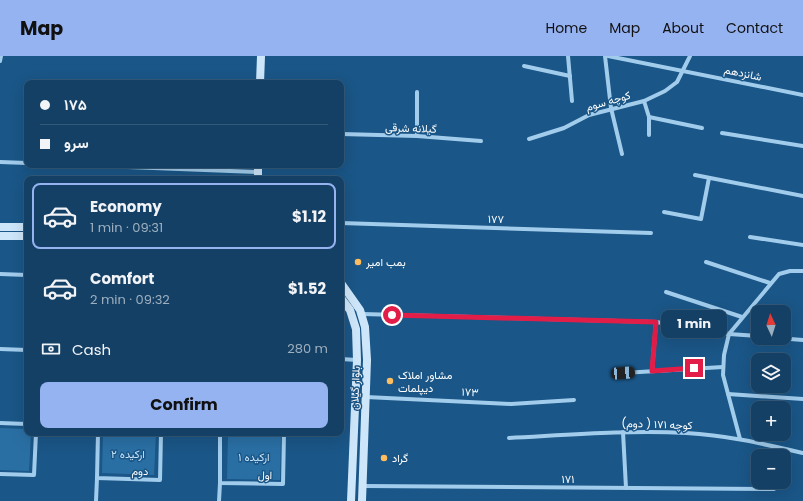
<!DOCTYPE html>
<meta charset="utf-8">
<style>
:root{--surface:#144065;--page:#214b6e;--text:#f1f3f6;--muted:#9dafbf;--line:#335979;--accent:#95b2f1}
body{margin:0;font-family:Poppins,Vazirmatn,sans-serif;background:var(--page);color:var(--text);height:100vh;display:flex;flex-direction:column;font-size:15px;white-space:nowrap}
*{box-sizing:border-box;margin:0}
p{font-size:13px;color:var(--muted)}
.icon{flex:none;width:22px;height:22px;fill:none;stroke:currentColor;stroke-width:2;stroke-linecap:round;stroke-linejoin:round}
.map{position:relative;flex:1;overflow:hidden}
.drawer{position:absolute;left:24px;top:120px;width:320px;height:260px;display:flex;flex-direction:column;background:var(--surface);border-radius:8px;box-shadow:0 4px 16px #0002,0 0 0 1px var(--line)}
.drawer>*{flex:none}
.banner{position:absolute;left:24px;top:24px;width:320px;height:88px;border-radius:8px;box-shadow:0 4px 16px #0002,0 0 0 1px var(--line);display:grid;align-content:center;height:88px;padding:0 16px;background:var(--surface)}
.needle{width:26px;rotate:356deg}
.tools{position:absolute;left:751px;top:249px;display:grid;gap:8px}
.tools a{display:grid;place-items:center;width:40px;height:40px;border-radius:8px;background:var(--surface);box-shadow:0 4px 16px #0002,0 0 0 1px var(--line);font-size:20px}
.end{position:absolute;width:18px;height:18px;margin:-9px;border:5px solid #e11d48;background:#fff;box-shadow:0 0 0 2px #fff}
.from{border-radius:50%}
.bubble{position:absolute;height:28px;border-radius:8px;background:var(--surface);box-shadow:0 4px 16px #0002,0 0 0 1px var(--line);font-size:13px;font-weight:700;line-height:28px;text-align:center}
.car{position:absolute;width:12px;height:24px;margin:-12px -6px;border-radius:5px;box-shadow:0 0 3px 1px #0007;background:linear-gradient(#222 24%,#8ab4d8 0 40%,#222 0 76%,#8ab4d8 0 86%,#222 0)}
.banner b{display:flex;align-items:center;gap:14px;height:38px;font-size:15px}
.banner b+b{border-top:1px solid var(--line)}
.banner i{width:10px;height:10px;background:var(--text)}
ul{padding:7px 0 0;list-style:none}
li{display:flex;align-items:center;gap:12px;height:66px;margin:0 8px 6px;padding:0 8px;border:2px solid transparent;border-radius:8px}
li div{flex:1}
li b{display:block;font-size:15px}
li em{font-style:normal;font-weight:700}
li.active{border-color:var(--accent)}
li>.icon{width:36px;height:36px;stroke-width:1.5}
.pay{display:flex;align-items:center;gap:10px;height:44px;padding:0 16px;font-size:15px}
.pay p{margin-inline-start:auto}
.cta{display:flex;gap:8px;margin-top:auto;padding:8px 16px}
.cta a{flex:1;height:46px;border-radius:8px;background:var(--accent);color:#111;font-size:16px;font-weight:700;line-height:46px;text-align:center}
header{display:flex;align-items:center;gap:24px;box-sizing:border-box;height:56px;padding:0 20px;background:var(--accent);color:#111}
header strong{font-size:19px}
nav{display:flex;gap:22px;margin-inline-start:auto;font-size:14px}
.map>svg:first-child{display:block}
</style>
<header>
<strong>Map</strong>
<nav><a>Home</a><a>Map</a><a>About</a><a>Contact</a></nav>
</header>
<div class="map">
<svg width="803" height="445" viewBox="0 0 803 445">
<rect width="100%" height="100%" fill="#1a5687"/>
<!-- green -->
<g fill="#2a6fa4">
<polygon points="0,372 27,373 27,377 31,377 29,415 0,414"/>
<polygon points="103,377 156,377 154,419 102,417"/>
<polygon points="228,379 281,380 280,424 227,423"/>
</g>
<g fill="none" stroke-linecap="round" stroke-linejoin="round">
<!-- street -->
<g stroke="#a2ccec" stroke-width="4">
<polyline points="568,0 572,45"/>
<polyline points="605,0 611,52 622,98"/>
<polyline points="608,0 803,39"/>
<polyline points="0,5 1,0"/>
<polyline points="524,10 570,20"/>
<polyline points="644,45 649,61 649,79"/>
<polyline points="649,61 702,72"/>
<polyline points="722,77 803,90"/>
<polyline points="341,78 417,80 481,85"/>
<polyline points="417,80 417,36"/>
<polyline points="529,83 564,72 589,59 644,45 665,35 677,26 690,0"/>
<polyline points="0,106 27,107"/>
<polyline points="76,109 258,116"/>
<polyline points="695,119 803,140"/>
<polyline points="664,156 701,163 709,122"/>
<polyline points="341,167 651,177"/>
<polyline points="750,181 803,189"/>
<polyline points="706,206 770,227"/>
<polyline points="0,218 27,219"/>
<polyline points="666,236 742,261"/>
<polyline points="362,258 656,266 729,278 758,280"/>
<polyline points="777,282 803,284"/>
<polyline points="0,293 27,294"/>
<polyline points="341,303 357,304"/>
<polyline points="652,315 656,266"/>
<polyline points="623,317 723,311"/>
<polyline points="728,338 803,343"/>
<polyline points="366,341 511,348 574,344"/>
<polyline points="0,367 27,368"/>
<polyline points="623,376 626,432"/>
<polyline points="98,377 97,422 160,424 161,377"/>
<polyline points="220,377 220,427 283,428 284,377"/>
<path d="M 509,382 C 568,379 627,374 686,377 C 726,379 764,388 803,397"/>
<polyline points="740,383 723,319 724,299 729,278 779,218 790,215 803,215"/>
<polyline points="0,418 34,419 36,377"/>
<polyline points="363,430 774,433"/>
<polyline points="96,445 97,422"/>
<polyline points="219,445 220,427"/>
</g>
<!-- secondary -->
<g stroke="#cee6f9" stroke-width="8">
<polyline points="260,27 261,0"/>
<polyline points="258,123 258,109"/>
<polyline points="0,171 27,171"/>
<polyline points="0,180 27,180"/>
<polyline points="341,227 360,254 365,271 367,304 362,445"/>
<polyline points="341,242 350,254 356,273 357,304 351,445"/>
</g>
</g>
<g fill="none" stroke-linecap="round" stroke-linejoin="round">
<!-- route -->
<polyline stroke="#e11d48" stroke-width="5" points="392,259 656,266 652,315 694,312"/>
</g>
<!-- markers -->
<g fill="#febd5e" stroke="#1a5687" stroke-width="1.5">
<circle cx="358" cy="206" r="4"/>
<circle cx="390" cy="325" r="4"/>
<circle cx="384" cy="402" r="4"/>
</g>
<g text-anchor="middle" stroke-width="3" stroke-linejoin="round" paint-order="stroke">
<!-- street labels -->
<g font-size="11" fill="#fff" stroke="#1a5687">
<text transform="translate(743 17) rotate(12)" y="4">شانزدهم</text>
<text transform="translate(608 45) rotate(-16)" y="4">کوچه سوم</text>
<text transform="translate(411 72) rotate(2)" y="4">گیلانه شرقی</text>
<text transform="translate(496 163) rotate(1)" y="4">۱۷۷</text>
<text transform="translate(355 332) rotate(-88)" y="4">بلوار گیلان</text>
<text transform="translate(470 336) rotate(4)" y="4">۱۷۳</text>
<text transform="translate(657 368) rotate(2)" y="4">کوچه ۱۷۱ ( دوم)</text>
<text transform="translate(140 415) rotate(2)" y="4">دوم</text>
<text transform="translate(265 419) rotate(1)" y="4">اول</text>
<text x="568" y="427">۱۷۱</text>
</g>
<!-- poi labels -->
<g font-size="11" fill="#fff" stroke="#1a5687" text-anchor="start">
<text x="366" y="210">بمب امیر</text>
<text x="398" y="323">مشاور املاک<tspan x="398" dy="13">دیپلمات</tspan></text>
<text x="392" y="406">گراد</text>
</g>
<!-- park labels -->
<g font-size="11" fill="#c7e4f9" stroke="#1a5687">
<text x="128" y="402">ارکیده ۲</text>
<text x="254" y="405">ارکیده ۱</text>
</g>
</g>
</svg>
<div class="tools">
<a><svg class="needle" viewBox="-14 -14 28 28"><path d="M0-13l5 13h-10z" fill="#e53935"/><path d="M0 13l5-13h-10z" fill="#9dafbf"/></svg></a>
<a><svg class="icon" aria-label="layers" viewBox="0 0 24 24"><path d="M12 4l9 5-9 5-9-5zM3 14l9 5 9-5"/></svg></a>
<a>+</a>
<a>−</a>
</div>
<i class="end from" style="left:392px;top:259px"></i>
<i class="end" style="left:694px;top:312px"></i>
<div class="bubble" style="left:661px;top:254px;width:66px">1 min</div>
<i class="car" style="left:623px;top:317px;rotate:86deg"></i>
<div class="banner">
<b><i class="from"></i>۱۷۵</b>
<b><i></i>سرو</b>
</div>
<section class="drawer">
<ul>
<li class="active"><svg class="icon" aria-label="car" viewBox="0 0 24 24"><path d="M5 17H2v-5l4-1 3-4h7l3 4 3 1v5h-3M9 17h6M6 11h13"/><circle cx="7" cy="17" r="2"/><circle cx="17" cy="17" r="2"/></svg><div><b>Economy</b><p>1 min · 09:31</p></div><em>$1.12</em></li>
<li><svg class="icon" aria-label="car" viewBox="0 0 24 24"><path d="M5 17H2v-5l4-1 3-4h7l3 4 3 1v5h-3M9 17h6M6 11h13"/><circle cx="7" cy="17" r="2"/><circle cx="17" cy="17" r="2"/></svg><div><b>Comfort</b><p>2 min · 09:32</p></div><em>$1.52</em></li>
</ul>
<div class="pay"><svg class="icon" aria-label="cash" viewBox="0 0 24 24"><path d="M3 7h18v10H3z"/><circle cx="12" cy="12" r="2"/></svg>Cash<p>280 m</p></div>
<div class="cta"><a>Confirm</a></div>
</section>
</div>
